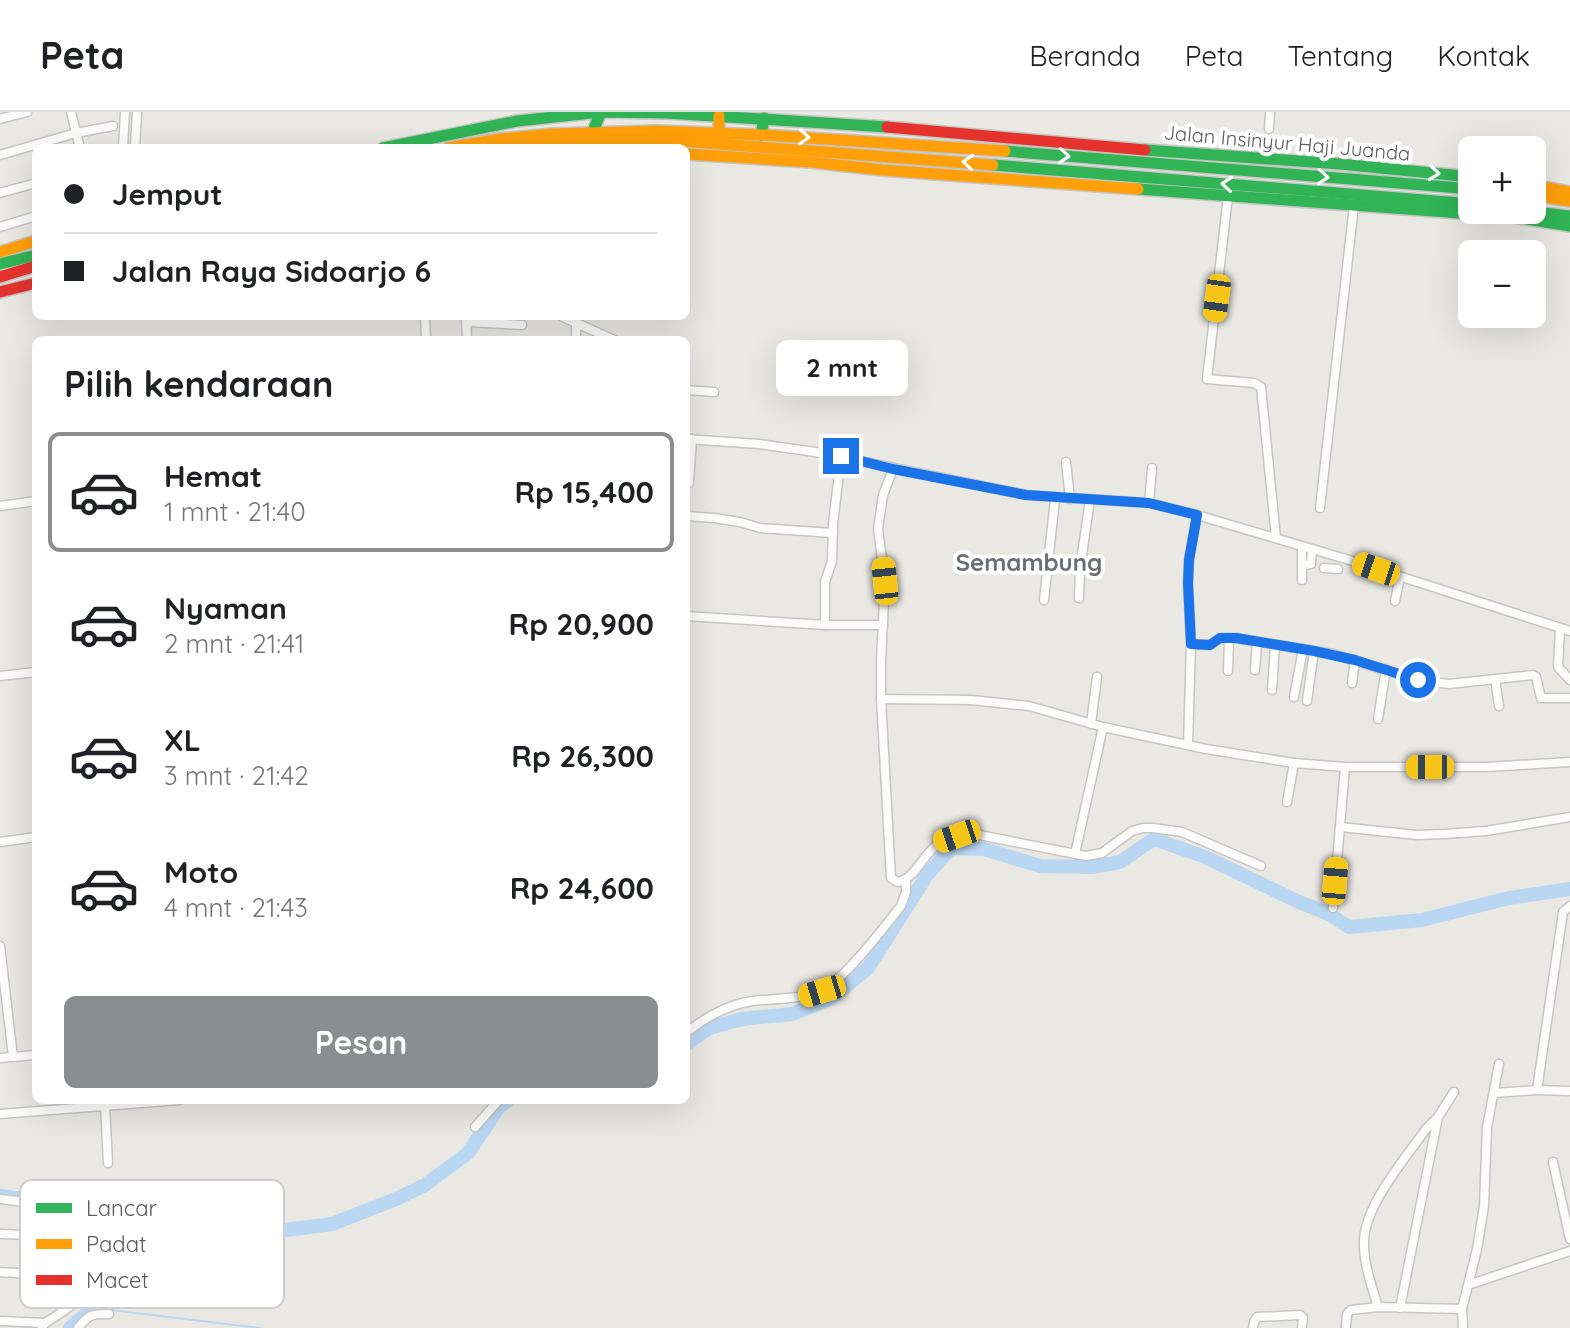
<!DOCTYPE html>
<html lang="id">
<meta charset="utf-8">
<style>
:root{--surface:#fff;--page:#f6f6f6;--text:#202124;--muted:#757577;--line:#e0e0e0;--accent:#8c8d8e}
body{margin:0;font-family:Quicksand,sans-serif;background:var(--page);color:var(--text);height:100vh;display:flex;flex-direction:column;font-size:30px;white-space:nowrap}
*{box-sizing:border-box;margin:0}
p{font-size:26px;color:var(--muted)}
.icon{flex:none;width:44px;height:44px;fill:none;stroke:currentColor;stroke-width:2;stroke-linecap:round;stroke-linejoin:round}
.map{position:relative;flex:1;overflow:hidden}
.side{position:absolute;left:32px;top:224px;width:658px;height:768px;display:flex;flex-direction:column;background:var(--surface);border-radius:12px;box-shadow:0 8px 32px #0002}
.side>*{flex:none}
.guide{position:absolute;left:32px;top:32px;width:658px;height:176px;border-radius:12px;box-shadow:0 8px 32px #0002;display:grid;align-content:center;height:176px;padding:0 32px;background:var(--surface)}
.buttons{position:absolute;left:1458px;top:24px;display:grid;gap:16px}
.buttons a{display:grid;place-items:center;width:88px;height:88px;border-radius:12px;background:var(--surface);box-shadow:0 8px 32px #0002;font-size:40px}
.end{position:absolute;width:36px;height:36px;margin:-18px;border:10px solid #1a73e8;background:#fff;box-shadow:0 0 0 4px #fff}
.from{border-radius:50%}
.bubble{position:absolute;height:56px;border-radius:12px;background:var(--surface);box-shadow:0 8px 32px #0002;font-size:26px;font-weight:700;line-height:56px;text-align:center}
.car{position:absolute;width:24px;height:48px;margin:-24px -12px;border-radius:10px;box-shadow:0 0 6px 2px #0007;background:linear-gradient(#f5c518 24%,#345 0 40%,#f5c518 0 76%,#345 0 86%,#f5c518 0)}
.guide b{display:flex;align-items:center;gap:28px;height:76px;font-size:30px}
.guide b+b{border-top:2px solid var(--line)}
.guide i{width:20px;height:20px;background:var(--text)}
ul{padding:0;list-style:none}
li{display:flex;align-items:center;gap:24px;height:120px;margin:0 16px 12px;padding:0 16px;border:4px solid transparent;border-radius:12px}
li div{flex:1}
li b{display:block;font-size:30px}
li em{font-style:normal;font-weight:700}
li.on{border-color:var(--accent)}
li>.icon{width:72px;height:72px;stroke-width:1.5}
h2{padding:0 32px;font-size:36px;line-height:96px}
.action{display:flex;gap:16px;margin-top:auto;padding:16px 32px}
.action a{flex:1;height:92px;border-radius:12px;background:var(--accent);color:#fff;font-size:32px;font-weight:700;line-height:92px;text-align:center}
header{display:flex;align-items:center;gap:48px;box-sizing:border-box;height:112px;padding:0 40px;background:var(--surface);border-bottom:2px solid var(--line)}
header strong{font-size:38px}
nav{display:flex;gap:44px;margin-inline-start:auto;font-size:28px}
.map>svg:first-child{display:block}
</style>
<header>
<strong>Peta</strong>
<nav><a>Beranda</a><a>Peta</a><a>Tentang</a><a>Kontak</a></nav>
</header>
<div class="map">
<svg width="1570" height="1216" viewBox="0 0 1570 1216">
<rect width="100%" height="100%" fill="#e9e8e3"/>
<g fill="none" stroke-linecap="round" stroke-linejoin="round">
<!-- stream -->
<g stroke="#b9d6f2" stroke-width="2">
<polyline points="0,1091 10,1092"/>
<polyline points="48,1097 66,1099"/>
<polyline points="72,1100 143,1103"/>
<polyline points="94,1196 260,1216"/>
</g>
<!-- canal -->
<polyline stroke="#b9d6f2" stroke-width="8" points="0,1081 78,1091 143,1103"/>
<!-- river -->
<g stroke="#b9d6f2" stroke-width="14">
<polyline points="686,932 709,916 742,907 792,902 830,887 868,856 927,763 951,736 984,737 1040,754 1092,755 1120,750 1154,727 1205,745 1299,790 1329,802 1349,815 1422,808 1509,786 1570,777"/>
<polyline points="70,1216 94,1196 132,1129 143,1103 255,1122 332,1112 396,1087 425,1073 468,1041 499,995 509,988"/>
</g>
<!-- street casing -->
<g stroke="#c6c6c6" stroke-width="11">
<g id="street">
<polyline points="71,0 80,36"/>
<polyline points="0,7 27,0"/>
<polyline points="1269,17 1270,0"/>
<polyline points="123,36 125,0"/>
<polyline points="135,36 137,0"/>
<polyline points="0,43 76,21 113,14"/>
<polyline points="0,81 36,71"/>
<polyline points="1228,84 1207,267 1254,271 1261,275 1276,426"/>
<polyline points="0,115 36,104"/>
<polyline points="425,204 426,228"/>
<polyline points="466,204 467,228"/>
<polyline points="561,204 614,228"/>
<polyline points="467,210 522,213"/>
<polyline points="576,228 576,211"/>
<polyline points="686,278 714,280"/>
<polyline points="686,327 759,332 815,340 1026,383 1149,391 1197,403 1346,447 1570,519"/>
<polyline points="1066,350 1070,387"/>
<path d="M 893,357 L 883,383 L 878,417 L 885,469 L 881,549 L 881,587 L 891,766 L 898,770 C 917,766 924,739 941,730 C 951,724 963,723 974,722 L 1086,744 L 1102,741 L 1132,719 L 1143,716 L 1153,716 L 1182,720 L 1261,754"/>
<polyline points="689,371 692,327"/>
<polyline points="1149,391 1152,356"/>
<polyline points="0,394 36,389"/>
<polyline points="1320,396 1354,93"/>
<polyline points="686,404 714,406 740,410 760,416 833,421"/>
<polyline points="1302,453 1311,452 1312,437"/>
<polyline points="1324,456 1338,457"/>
<polyline points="1302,468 1302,435"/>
<polyline points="1079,486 1080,456 1090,388"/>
<polyline points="1044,488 1055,387"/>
<polyline points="1395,489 1400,465"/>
<polyline points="686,504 825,513 883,513"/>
<polyline points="825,513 825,470 832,449 833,412 841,344"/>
<polyline points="1560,516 1558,555 1570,568"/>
<polyline points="1191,532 1210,533 1220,526 1236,526 1333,542 1418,568 1449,572 1533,563 1536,565 1541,586 1570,586"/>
<polyline points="1255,558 1257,530"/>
<polyline points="1228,559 1229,526"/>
<polyline points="0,564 36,560"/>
<polyline points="1495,567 1499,594"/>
<polyline points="1352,571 1355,548"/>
<polyline points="1272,578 1275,533"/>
<polyline points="1294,585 1303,537"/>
<polyline points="881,587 971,588 1029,594 1103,615 1206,637 1294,651 1345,655 1486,655 1570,650"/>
<polyline points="1307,589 1314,539"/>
<polyline points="1378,607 1386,557"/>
<polyline points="1091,612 1097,565"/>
<polyline points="1188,632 1191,532 1188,471 1189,448 1197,403"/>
<polyline points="1287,690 1294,651"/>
<polyline points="1340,715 1417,723 1444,722 1486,719 1570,705"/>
<polyline points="0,730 36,725"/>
<polyline points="1075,742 1103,615"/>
<polyline points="1333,796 1345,655"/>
<polyline points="0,834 13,945"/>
<path d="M 686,921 C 704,906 729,892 753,889 C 775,886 799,888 820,879 C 844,869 883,816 901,794 L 906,780 L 906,768"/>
<polyline points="0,946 36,943"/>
<polyline points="1537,978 1563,800 1570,794"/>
<polyline points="1495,981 1537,978 1570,979"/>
<polyline points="105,993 108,1051"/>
<polyline points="0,1002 180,988"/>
<polyline points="475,1015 499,988"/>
<polyline points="1553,1050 1570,1127"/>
<polyline points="0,1087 66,1095 69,1097 68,1108 117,1133 118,1137 88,1170"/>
<polyline points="0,1122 30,1123"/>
<path d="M 0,1160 L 83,1165 C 85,1166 87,1167 88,1169 C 92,1182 55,1205 45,1211 L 42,1216"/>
<polyline points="1468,1173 1570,1139"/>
<polyline points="110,1182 118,1164 132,1141 131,1139 118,1135"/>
<path d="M 1378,1195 C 1372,1175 1364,1153 1364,1133 C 1362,1096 1405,1047 1426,1017 L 1436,1007"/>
<polyline points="1400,1196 1438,1005 1454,980"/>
<polyline points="0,1209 45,1211"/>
<path d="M 78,1216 C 89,1202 92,1202 109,1202"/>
<polyline points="1253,1216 1254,1210 1257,1205 1300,1203 1303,1206 1302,1216"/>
<polyline points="1346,1216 1347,1202 1351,1198 1378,1195 1462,1197"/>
<polyline points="1463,1216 1462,1197 1477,1137 1484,1094 1487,1015 1499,952"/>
</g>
</g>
<!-- fast casing -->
<g stroke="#c5c5c3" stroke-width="14">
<g id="fast">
<polyline points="593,19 601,0"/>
<polyline points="761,23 764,6"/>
<polyline points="383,36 517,9 601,0 666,1 887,15"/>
<polyline points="1145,38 1340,52 1472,65"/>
<polyline points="1005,39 1472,77"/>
<polyline points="993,53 1472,92"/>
<polyline points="1138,77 1513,105 1570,114"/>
<polyline points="1518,98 1570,104"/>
<polyline points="0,152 36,143"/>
</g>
</g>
<!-- slow casing -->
<g stroke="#c5c5c3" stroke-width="14">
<g id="slow">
<polyline points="719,4 719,21"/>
<polyline points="448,36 500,27 552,22 658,19 764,23 1005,39"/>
<polyline points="495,36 574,30 668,28 993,53"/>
<polyline points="686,42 811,50 882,58 1138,77"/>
<polyline points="1532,73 1570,80"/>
<polyline points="1532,83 1570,89"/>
<polyline points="0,140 36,129"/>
</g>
</g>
<!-- jam casing -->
<g stroke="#c5c5c3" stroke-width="14">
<g id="jam">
<polyline points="887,15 1145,38"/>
<polyline points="0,165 36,154"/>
<polyline points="0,180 36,171"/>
</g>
</g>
<!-- street -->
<use href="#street" stroke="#fcfcfb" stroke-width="8"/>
<!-- fast -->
<use href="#fast" stroke="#30b455" stroke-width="11"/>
<!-- slow -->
<use href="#slow" stroke="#ff9f0a" stroke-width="11"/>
<!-- jam -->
<use href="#jam" stroke="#e5322d" stroke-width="11"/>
</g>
<!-- one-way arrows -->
<defs><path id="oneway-chevron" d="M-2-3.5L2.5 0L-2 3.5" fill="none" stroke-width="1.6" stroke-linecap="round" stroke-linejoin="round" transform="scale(2)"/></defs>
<g stroke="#fff">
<use href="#oneway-chevron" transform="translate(804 25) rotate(4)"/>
<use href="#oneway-chevron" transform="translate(1064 44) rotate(5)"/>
<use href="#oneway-chevron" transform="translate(968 50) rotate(-175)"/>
<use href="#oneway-chevron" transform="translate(1434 61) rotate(6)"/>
<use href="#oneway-chevron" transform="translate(1323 65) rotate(5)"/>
<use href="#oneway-chevron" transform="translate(1227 72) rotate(-175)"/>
</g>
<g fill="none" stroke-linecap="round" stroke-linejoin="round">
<!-- route -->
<polyline stroke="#1a73e8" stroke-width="10" points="841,344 893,357 1026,383 1149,391 1197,403 1189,448 1188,471 1191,532 1210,533 1220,526 1236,526 1314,539 1355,548 1418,568"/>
</g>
<g text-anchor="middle" stroke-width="8" stroke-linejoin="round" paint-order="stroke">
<!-- street labels -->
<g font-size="20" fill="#5a5c61" stroke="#fff">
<text transform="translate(1287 31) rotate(5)" y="7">Jalan Insinyur Haji Juanda</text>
</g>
<!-- quarter labels -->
<g font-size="24" font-weight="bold" fill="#6b6e73" stroke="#fff">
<text x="1029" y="459">Semambung</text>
</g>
</g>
<!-- legend -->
<rect x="20" y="1068" width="264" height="128" rx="12" fill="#fff" stroke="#ceced0" stroke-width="2"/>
<rect x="36" y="1091" width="36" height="10" fill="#30b455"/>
<rect x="36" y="1127" width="36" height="10" fill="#ff9f0a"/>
<rect x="36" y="1163" width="36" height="10" fill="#e5322d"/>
<g font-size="22" fill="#5a5c61">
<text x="86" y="1104">Lancar</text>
<text x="86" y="1140">Padat</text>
<text x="86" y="1176">Macet</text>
</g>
</svg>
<div class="buttons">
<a>+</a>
<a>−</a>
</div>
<i class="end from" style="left:1418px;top:568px"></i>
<i class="end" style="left:841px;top:344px"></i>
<div class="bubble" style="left:776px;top:228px;width:132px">2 mnt</div>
<i class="car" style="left:1217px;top:186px;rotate:188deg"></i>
<i class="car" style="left:1376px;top:457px;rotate:289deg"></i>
<i class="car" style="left:885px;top:469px;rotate:354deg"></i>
<i class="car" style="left:1430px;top:655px;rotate:270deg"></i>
<i class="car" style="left:957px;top:724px;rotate:251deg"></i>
<i class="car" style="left:1335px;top:769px;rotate:5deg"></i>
<i class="car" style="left:822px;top:879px;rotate:253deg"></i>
<div class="guide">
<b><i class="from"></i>Jemput</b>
<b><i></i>Jalan Raya Sidoarjo 6</b>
</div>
<section class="side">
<h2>Pilih kendaraan</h2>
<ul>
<li class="on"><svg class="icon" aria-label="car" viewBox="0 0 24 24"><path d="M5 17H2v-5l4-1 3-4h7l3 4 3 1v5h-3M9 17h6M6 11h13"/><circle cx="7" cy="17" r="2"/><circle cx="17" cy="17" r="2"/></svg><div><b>Hemat</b><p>1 mnt · 21:40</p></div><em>Rp 15,400</em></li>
<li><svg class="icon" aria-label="car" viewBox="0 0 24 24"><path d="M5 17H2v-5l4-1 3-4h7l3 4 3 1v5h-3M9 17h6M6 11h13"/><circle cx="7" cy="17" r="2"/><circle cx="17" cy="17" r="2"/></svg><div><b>Nyaman</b><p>2 mnt · 21:41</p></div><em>Rp 20,900</em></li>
<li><svg class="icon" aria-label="car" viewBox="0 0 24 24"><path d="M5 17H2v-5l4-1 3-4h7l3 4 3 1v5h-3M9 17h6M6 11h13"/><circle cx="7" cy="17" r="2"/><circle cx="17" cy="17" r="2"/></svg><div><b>XL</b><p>3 mnt · 21:42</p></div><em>Rp 26,300</em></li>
<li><svg class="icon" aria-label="car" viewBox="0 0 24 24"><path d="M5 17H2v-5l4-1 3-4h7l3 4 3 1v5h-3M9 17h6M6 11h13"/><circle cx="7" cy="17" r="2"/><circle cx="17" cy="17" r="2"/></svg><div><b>Moto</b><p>4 mnt · 21:43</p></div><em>Rp 24,600</em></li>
</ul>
<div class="action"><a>Pesan</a></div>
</section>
</div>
